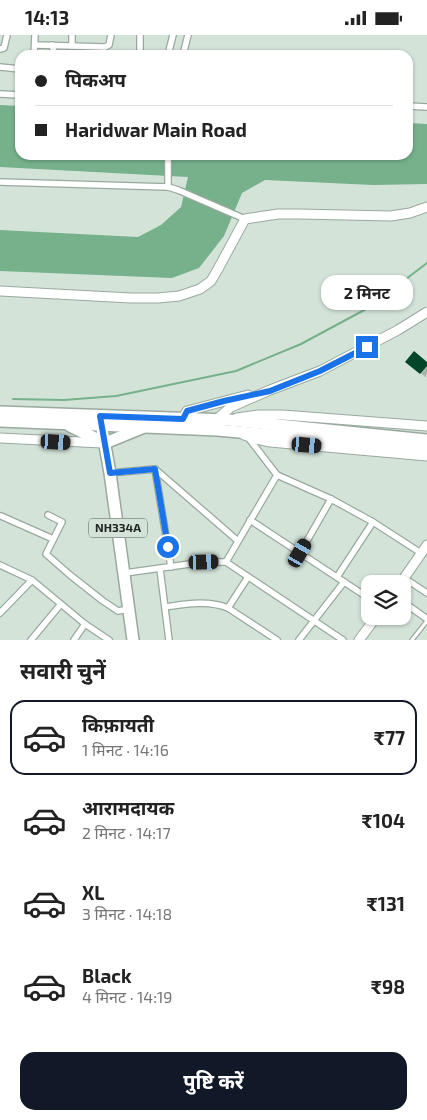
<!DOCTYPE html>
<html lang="hi">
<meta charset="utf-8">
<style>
:root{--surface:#fff;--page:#f6f6f6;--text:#222;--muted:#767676;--line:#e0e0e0;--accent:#111827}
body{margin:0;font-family:"Exo 2","Noto Sans Devanagari",sans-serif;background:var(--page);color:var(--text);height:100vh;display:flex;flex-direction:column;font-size:19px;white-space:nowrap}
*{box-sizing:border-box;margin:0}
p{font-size:16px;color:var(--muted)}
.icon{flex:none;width:28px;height:28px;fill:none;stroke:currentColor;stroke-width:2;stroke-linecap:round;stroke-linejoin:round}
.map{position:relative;height:605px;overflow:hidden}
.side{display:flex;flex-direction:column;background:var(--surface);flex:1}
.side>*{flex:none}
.hud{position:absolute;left:15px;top:15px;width:398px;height:110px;border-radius:15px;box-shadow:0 1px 4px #0004;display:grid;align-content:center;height:110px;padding:0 20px;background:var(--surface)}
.controls{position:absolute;left:361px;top:540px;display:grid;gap:10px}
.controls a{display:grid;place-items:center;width:50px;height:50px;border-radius:10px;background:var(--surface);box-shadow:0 1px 4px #0004;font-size:25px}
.end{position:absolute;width:22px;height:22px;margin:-11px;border:6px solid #1a73e8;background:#fff;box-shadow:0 0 0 2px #fff}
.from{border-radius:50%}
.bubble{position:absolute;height:35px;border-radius:15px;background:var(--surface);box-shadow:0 1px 4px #0004;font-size:16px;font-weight:700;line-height:35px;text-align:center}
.car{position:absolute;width:15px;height:30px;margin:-15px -8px;border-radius:6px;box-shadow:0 0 4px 1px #0007;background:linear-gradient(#222 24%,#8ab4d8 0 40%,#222 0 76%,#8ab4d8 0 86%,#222 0)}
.hud b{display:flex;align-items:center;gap:18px;height:48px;font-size:19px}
.hud b+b{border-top:1px solid var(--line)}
.hud i{width:12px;height:12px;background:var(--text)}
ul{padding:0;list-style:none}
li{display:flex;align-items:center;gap:15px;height:75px;margin:0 10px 8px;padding:0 10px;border:2px solid transparent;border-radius:15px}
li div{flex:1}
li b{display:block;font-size:19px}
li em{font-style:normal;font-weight:700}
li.active{border-color:var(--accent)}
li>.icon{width:45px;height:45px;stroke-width:1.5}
h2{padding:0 20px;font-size:22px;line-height:60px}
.cta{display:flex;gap:10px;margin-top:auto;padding:10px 20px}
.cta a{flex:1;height:58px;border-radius:15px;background:var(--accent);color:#fff;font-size:20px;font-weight:700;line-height:58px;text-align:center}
.status{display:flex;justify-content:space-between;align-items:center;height:35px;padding:0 25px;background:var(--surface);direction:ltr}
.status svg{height:14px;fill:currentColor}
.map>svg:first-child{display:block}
</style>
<div class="status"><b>14:13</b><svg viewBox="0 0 49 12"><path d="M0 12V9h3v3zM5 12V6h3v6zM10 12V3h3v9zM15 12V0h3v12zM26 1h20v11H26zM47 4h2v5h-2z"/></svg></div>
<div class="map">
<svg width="427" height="605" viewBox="0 0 427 605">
<rect width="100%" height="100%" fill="#d3e3d8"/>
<!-- water -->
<polygon fill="#76b18c" points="0,70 20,71 20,120 408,120 408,88 427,89 427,149 373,150 265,145 242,158 224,201 199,233 172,243 0,236 0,195 138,202 161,190 181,172 188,142 0,132"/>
<!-- shadow -->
<polygon fill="#0003" points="427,329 427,339 425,342 411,330"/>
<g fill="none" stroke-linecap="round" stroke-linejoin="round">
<!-- stream -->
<polyline stroke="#76b18c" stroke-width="2" points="13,364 64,365 116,361 236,336 301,309 368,273 427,228"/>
</g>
<!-- building -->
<polygon fill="#014626" points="414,316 427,327 427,331 420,339 405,327"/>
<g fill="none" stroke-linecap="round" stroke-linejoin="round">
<!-- lane casing -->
<g stroke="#99a99e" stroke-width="5.5">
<polyline id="lane" points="412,605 427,586"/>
</g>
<!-- street casing -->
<g stroke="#99a99e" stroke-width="8">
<g id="street">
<polyline points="35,10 105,12 109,10 111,0"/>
<polyline points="52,10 55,20"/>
<polyline points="72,11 72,0"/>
<polyline points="0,14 4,13 7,0"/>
<polyline points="140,19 140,0"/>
<polyline points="34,20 35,0"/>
<polyline points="168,20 173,0"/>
<polyline points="183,20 188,0"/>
<polyline points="0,32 20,34"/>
<polyline points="0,59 20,60"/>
<polyline points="408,71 427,72"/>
<polyline points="168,120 168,152 178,155 238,181 245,184"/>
<polyline points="0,147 168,152"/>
<polyline points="247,401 277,440 331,464 373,487 421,518"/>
<polyline points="155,434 171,532"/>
<polyline points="110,438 155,434 238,506"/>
<polyline points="48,480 62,487 46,519 70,540 103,566 118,576 129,574"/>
<polyline points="1,481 53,504"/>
<polyline points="250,485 370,564"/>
<polyline points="300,518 331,464"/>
<polyline points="226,527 277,440"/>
<polyline points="0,530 32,545 85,589 109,605"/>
<polyline points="160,534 169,605"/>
<polyline points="125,538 204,527 226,527 343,605"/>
<polyline points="337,542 373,487"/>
<polyline points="404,543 427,558"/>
<polyline points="402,566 427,584"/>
<path d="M 165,572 C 186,569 208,565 228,573 L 277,605"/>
<polyline points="228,573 248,542"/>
<polyline points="0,578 32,545"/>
<polyline points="31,605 61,569"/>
<polyline points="74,605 85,589"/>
<polyline points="299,605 344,547"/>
</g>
</g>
<!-- secondary casing -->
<g stroke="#99a99e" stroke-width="11">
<g id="secondary">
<polyline points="0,256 131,263 158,263 179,261 200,254 211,246 218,234 245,184 278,179 298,179 391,181 410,178 427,172"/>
<polyline points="237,383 258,380 283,380 427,391"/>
<polyline points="183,387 183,383 187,376 248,360"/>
<polyline points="217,387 217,384 231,372 270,355 320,336 398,295 427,277"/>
<polyline points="244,400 256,404 270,407 427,421"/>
<polyline points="0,403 102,408"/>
<polyline points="400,549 427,510"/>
<polyline points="359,605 377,581"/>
</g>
</g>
<!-- highway casing -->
<g stroke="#99a99e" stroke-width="14">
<g id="highway">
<polyline points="0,377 229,385 427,405"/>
<polyline points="100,383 110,438 133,605"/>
<polyline points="0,386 217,395 427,414"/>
<polyline points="70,391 105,408 142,393"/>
</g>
</g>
<!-- lane -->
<use href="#lane" stroke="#fff" stroke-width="3"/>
<!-- street -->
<use href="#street" stroke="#fff" stroke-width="5.5"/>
<!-- secondary -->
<use href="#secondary" stroke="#fff" stroke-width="9"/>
<!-- highway -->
<use href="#highway" stroke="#fff" stroke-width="11"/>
</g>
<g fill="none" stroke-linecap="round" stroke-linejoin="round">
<!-- route -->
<polyline stroke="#1a73e8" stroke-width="6" points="168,512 155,434 110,438 100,381 183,384 187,376 224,366 270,356 320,336 367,312"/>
</g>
<g text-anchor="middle" stroke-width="5" stroke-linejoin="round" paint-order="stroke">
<!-- shield labels -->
<rect fill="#d3e3d8" stroke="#565f59" stroke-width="1" x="89" y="483.5" width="58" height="19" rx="4"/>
<g font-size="12" font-weight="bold" fill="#212723">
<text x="118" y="497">NH334A</text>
</g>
</g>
</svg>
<div class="controls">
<a><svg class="icon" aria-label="layers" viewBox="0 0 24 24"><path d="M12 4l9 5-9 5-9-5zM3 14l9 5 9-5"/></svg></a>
</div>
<i class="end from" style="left:168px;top:512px"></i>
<i class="end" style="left:367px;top:312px"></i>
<div class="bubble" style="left:321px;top:240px;width:92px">2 मिनट</div>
<i class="car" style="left:56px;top:407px;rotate:93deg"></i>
<i class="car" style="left:307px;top:410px;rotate:95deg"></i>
<i class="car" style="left:300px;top:518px;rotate:30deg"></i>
<i class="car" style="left:204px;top:527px;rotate:88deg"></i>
<div class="hud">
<b><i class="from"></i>पिकअप</b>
<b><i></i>Haridwar Main Road</b>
</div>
</div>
<section class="side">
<h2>सवारी चुनें</h2>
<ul>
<li class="active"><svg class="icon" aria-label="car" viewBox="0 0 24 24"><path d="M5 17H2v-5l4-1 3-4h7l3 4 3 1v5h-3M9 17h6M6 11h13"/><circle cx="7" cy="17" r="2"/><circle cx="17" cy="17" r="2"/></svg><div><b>किफ़ायती</b><p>1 मिनट · 14:16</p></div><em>₹77</em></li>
<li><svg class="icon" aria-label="car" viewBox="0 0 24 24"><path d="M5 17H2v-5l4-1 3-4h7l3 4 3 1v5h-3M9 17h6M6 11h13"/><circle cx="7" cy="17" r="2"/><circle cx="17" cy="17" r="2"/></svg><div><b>आरामदायक</b><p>2 मिनट · 14:17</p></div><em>₹104</em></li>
<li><svg class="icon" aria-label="car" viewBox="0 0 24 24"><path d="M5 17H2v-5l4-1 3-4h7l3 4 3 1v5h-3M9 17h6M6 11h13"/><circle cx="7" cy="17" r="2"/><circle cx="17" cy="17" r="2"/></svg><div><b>XL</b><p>3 मिनट · 14:18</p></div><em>₹131</em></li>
<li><svg class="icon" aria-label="car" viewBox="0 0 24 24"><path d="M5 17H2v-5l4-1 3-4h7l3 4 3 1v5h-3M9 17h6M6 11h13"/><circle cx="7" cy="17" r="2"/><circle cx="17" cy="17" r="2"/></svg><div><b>Black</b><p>4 मिनट · 14:19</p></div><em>₹98</em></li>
</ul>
<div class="cta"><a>पुष्टि करें</a></div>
</section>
